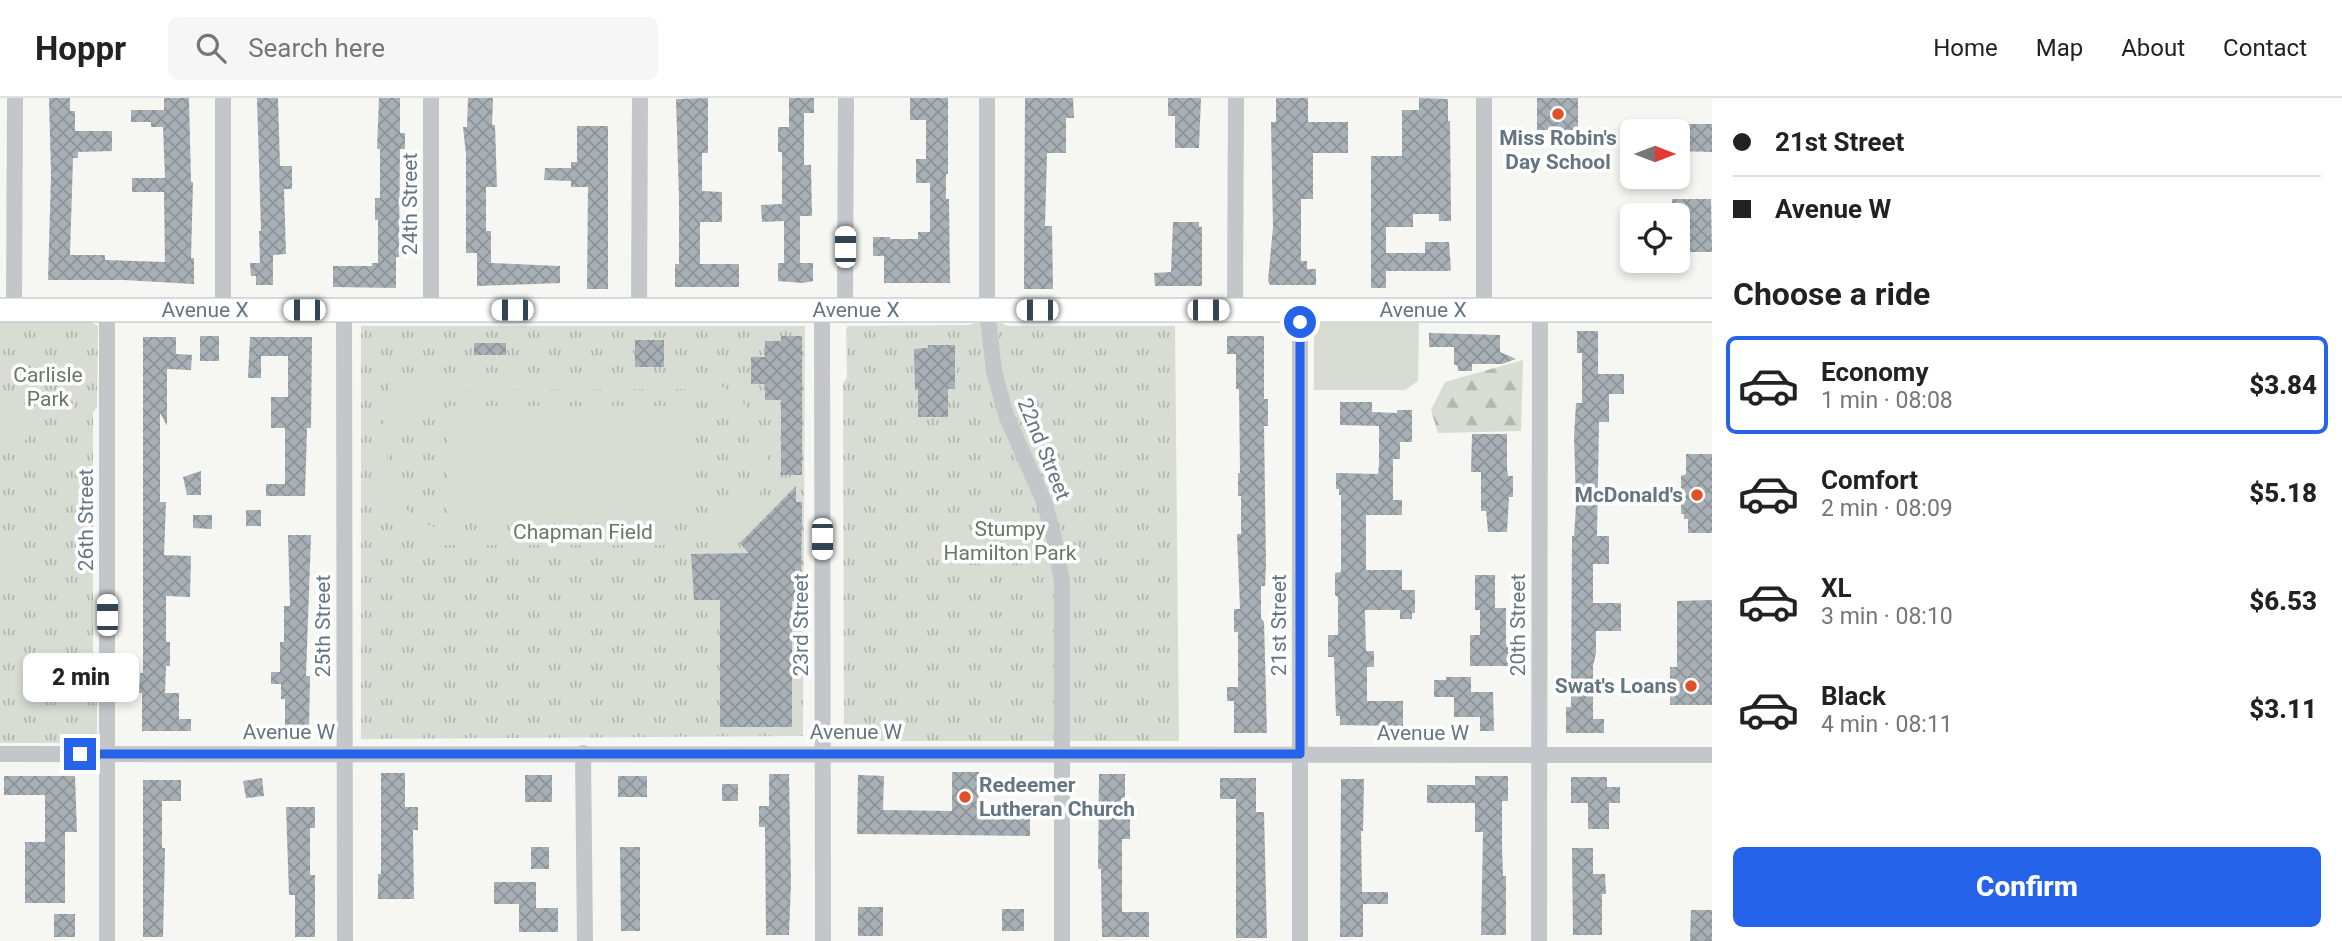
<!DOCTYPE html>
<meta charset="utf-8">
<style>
:root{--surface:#fff;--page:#f6f6f6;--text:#222;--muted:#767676;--line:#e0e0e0;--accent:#2563eb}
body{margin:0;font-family:Roboto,sans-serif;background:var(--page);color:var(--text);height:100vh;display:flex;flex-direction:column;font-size:26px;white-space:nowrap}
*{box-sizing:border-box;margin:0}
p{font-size:23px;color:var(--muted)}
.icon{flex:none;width:38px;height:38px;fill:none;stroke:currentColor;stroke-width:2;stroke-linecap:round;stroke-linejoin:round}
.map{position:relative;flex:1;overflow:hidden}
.details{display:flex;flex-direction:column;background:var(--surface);width:630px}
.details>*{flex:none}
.banner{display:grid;align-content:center;height:154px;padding:0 21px;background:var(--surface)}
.needle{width:46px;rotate:90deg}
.buttons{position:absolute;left:1620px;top:21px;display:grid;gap:14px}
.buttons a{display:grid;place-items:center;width:70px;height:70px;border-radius:10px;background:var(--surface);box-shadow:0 4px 10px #0003;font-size:35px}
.end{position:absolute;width:32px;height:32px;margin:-16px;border:9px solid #2563eb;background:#fff;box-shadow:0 0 0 4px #fff}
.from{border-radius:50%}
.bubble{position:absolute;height:49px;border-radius:10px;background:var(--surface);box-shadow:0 4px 10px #0003;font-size:23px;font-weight:800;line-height:49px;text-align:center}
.car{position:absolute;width:21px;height:42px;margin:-21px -10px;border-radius:9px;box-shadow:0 0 5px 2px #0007;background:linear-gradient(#fff 24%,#345 0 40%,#fff 0 76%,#345 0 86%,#fff 0)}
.banner b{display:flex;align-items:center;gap:24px;height:66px;font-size:26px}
.banner b+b{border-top:2px solid var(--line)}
.banner i{width:18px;height:18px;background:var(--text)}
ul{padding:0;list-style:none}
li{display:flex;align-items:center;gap:21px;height:98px;margin:0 14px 10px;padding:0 7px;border:4px solid transparent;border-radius:10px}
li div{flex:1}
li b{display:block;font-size:26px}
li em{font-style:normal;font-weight:800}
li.selected{border-color:var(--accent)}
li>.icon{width:63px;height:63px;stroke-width:1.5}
h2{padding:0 21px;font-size:32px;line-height:84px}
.button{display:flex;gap:14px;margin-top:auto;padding:14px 21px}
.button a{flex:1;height:80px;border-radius:10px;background:var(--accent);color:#fff;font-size:28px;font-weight:800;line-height:80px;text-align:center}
header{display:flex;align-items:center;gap:42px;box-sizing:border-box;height:98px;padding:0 35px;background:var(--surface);border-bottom:2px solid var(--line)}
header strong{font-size:33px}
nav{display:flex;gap:38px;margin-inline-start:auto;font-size:24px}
.search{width:490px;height:63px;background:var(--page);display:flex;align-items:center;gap:18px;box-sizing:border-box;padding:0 24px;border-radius:10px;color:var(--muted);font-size:26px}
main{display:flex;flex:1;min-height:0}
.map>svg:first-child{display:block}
</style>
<header>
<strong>Hoppr</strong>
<div class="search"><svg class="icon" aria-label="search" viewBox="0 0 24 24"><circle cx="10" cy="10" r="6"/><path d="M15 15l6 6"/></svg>Search here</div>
<nav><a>Home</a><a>Map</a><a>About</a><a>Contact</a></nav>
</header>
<main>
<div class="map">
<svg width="1712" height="843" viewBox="0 0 1712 843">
<defs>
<pattern id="forest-firs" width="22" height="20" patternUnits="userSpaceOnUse" patternTransform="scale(1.75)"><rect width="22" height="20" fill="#d7ddd3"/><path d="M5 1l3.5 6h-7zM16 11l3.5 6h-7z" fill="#b2b8b1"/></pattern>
<pattern id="park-tufts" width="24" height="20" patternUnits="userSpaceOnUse" patternTransform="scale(1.75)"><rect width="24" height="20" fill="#d7ddd3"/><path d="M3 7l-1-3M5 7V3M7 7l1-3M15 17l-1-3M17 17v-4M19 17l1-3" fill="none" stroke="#b2b8b1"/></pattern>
<pattern id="building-cross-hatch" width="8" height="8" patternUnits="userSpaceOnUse" patternTransform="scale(1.75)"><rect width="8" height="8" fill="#a7b0b5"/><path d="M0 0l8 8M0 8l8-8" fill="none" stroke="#8c9499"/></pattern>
</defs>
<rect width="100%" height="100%" fill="#f6f6f2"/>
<!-- forest -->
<polygon fill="url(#forest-firs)" points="1523,262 1521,333 1438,335 1431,312 1445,284"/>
<!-- park -->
<g fill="url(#park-tufts)">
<polygon points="0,222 89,223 98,228 97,309 93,314 93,577 97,580 97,638 90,645 0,645"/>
<polygon points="974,225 1001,225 1008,228 1175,228 1179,643 852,643 844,635 843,285 847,280 846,231 848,228 970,227"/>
<polygon points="361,228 805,228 803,638 361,641"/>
</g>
<!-- garden -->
<g fill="#d7ddd3" fill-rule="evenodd">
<polygon points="1317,225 1419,225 1418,283 1405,292 1314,292 1314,228"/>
<path d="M 681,277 C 794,286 794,439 682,447 L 444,447 C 366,429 350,343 409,293 L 389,292 L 389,278 ZM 682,291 C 775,298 775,424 682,433 L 446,433 C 362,413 370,299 457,292 Z"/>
<polygon points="0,304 22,304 25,307 26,341 22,345 0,345"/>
<rect x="447" y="308" width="245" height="109"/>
<rect x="0" y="460" width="21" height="24"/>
</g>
<!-- building -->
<g fill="url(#building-cross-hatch)">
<polygon points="49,0 70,0 70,13 75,13 75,33 112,33 112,53 78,54 78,60 73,60 70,157 105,157 105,162 165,164 164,94 132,94 132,80 165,80 163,29 151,29 151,24 131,24 131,12 164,12 164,0 189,0 191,84 193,84 191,160 194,160 194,186 124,182 48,182 51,76"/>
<polygon points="257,0 278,0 280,68 292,68 292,91 284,91 286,156 273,157 273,187 256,187 256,178 251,178 250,165 260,165 259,133 261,133"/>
<polygon points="379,0 400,0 400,35 405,35 405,51 400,51 399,159 396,159 396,190 333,189 333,168 372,168 372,165 378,165 378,122 375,122 375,100 380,100 380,51 377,51"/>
<polygon points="468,0 493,0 492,27 495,27 497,89 486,89 486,133 491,133 491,165 560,168 560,185 477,188 477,155 466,155 466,56 463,29 467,29"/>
<polygon points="708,0 708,55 702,55 702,93 722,94 722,124 700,124 700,166 739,166 739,189 675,189 675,166 679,166 679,101 676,1"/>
<polygon points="789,0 814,0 814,15 804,15 804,67 811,67 812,118 800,118 800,165 813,165 813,183 803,185 778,183 778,165 784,165 784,123 762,124 761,107 782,106 782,54 778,54 778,29 789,29"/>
<polygon points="910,0 948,0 948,76 946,76 946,101 949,101 950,185 884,185 884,158 873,158 873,139 890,139 890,141 918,141 918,134 930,134 930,85 916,85 916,61 926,61 926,22 910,22"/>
<polygon points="1025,0 1073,0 1074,20 1066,20 1066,55 1047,55 1045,128 1052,128 1053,191 1024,191"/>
<polygon points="1168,0 1201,0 1199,50 1175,50 1175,18 1168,18"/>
<polygon points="1276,0 1308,0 1308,24 1348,24 1348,55 1313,55 1313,101 1301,101 1301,163 1307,163 1307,171 1316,171 1316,187 1270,187 1268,183 1273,129 1271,24 1276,24"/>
<polygon points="1419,0 1448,1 1448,23 1450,23 1451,123 1439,123 1439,116 1413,116 1413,129 1386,129 1386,155 1425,155 1425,144 1449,144 1451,172 1449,173 1386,173 1386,190 1371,190 1371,58 1402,58 1402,12 1419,12"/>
<rect x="1537" y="0" width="41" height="32"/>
<polygon points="1678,26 1712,26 1712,54 1678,53"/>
<polygon points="577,28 608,28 608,191 587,191 588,89 571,89 571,83 544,82 545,70 571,70 571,64 577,64"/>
<polygon points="1672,101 1711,101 1712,154 1678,154 1678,117 1672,117"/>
<polygon points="1173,124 1199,124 1199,129 1202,129 1202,188 1155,188 1154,175 1171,174"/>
<polygon points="1577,233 1598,233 1598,276 1624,276 1624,296 1609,296 1609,324 1599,324 1597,438 1609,438 1609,466 1593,466 1593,505 1621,505 1621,533 1596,533 1596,555 1593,568 1593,621 1604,621 1604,635 1566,635 1566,609 1571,609 1572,438 1574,438 1576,408 1574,338 1576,305 1582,305 1582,255 1577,255"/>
<polygon points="1429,235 1500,237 1500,254 1516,261 1502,266 1472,266 1472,273 1458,273 1458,268 1454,266 1454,249 1429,249"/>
<rect x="200" y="238" width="19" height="25"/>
<polygon points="781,238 802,238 802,377 781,377 781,302 765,302 765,286 751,286 751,259 765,259 765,243 781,243"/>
<polygon points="1227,238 1264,238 1264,301 1268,301 1268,328 1264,328 1266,466 1265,488 1261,488 1261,520 1264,524 1267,635 1234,635 1234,603 1227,603 1227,589 1238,589 1238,534 1234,534 1234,511 1240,511 1237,436 1241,436 1241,398 1238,398 1238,375 1240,375 1239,291 1236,291 1236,256 1227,256"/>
<polygon points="143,239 176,239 176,256 192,257 191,272 167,271 167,328 160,315 160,404 166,404 164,457 191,458 190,499 166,498 166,544 170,544 170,568 166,568 165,595 179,595 179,621 191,621 191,633 142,633 142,595 139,595 140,575 143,575"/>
<polygon points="250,239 312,239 311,330 307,330 305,398 266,398 266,386 285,386 285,330 271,330 271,299 288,299 288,258 261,258 261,280 248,280"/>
<rect x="635" y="242" width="29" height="27"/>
<rect x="474" y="245" width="32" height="12"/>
<polygon points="928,247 955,247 955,291 948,291 948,319 918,319 918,292 915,292 914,251 928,250"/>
<polygon points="1340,304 1372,304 1372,314 1397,315 1397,312 1412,312 1412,344 1400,344 1400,361 1393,361 1393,402 1402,402 1402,417 1366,417 1366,472 1402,472 1402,492 1415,492 1415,515 1412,515 1412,521 1400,521 1400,512 1365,512 1366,553 1374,553 1374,569 1367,569 1367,603 1403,603 1403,628 1340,627 1340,618 1336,618 1334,559 1328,559 1328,537 1338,537 1338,499 1335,497 1335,475 1341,474 1341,397 1339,397 1339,391 1336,391 1336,375 1378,376 1379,368 1379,328 1340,327"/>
<polygon points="1472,336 1507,336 1507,371 1508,378 1513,378 1513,399 1509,399 1507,434 1488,434 1486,413 1481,413 1481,374 1471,374"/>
<polygon points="1686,356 1712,356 1712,435 1688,435 1688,421 1684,421 1684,416 1681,416 1681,378 1686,376"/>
<polygon points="201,373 201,397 187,397 183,379"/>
<polygon points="796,388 796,404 802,404 801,504 792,503 792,629 720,629 720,502 694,502 691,456 749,455 740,445"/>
<rect x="246" y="412" width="15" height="16"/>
<polygon points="193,417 212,417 212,431 193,430"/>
<polygon points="288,437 311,437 306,578 310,578 309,632 285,632 285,601 281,601 281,586 271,586 271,574 280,574 280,544 284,544 284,508 290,508"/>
<polygon points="1475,477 1495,477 1495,510 1506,510 1506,545 1508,549 1511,549 1511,562 1508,562 1508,568 1470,568 1470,537 1480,537 1480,512 1475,512"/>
<polygon points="1712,502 1712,607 1670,607 1670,569 1677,569 1677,503"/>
<polygon points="1446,579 1471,579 1471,594 1493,594 1494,633 1480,633 1480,619 1454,619 1454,599 1434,599 1434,582 1446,582"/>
<polygon points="952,674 979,674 978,714 1030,711 1030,738 857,736 858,677 884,678 883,712 952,713"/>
<polygon points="381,675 405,675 405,709 418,709 418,732 413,732 414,801 378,801 378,776 381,776"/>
<polygon points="769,676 789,676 791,784 789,837 766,837 765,729 759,729 759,708 769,708"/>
<polygon points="1099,676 1125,676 1125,709 1130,709 1130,741 1122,741 1122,814 1149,814 1149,839 1102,839 1101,771 1098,771"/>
<rect x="525" y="677" width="27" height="27"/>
<polygon points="4,678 75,678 77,734 65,734 65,805 25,805 25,744 45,744 45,697 4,697"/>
<rect x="618" y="678" width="29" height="21"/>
<polygon points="1475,678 1508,678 1508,703 1502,703 1502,751 1503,778 1506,778 1506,837 1481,837 1483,734 1475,734 1475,705 1427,705 1427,687 1475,687"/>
<polygon points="1571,679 1607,679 1607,689 1620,689 1620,705 1609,705 1609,731 1588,731 1588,705 1571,705"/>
<polygon points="262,680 264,698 246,700 243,683"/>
<polygon points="1220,680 1256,680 1256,714 1264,714 1267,840 1236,840 1236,701 1220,701"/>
<polygon points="1341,681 1364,681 1363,733 1361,733 1362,794 1388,794 1388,806 1363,806 1363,839 1340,839"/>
<polygon points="143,682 181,682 181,703 162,703 162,750 165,750 163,839 143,839"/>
<rect x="722" y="686" width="16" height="17"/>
<polygon points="286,709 315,709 315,730 310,730 310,777 315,777 315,839 295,839 295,797 289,797"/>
<rect x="531" y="749" width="18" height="22"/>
<polygon points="620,749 640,749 640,833 621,833"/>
<polygon points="1572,750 1593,750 1593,776 1605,776 1606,796 1602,796 1602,837 1573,837"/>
<polygon points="494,784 536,784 536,810 558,810 558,834 519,834 519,806 494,806"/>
<rect x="858" y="809" width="25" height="29"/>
<rect x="1002" y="811" width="22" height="22"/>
<polygon points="1691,812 1712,812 1712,843 1690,843"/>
<rect x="54" y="816" width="21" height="23"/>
</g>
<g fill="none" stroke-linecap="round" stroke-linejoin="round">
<!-- secondary casing -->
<g stroke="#b3b9bd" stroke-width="25">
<g id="secondary">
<path id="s1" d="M 0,212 L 1712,212"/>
</g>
</g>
<!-- street -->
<g stroke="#c3c7ca" stroke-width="16">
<polyline points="223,0 223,212"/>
<polyline points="987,0 987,212 994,273 1006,317 1045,406 1056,448 1062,484 1062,843"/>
<polyline points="1484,0 1484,212"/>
<polyline points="14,212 15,0"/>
<polyline points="344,212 345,843"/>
<polyline points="431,212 431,0"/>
<polyline points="639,212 640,0"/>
<polyline points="822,212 823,843"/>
<polyline points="845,212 846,0"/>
<polyline points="1235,212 1236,0"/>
<polyline points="1300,212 1300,843"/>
<polyline points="583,655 585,843"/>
<polyline points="0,656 1712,657"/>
<polyline points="107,843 107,212"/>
<polyline points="1539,843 1540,212"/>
</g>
<!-- secondary -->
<use href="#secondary" stroke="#fff" stroke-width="23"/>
</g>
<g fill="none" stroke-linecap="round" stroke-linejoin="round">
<!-- route -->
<polyline stroke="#2563eb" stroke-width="9" points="80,656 1300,656 1300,224"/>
</g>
<!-- markers -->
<g fill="#e15127" stroke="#fff" stroke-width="2.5">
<circle cx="1558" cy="16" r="7"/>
<circle cx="1697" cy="397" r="7"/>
<circle cx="1691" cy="588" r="7"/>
<circle cx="965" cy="699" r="7"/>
</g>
<g text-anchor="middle" stroke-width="7" stroke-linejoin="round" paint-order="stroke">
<!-- poi labels -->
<g font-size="21" font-weight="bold" fill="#657683" stroke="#fff" text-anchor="end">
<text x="1558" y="47" text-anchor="middle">Miss Robin's<tspan x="1558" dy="24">Day School</tspan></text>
<text x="1683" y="404">McDonald's</text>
<text x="1677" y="595">Swat's Loans</text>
<text x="979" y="694" text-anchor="start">Redeemer<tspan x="979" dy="24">Lutheran Church</tspan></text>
</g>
<!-- street labels -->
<g font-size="21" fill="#657683" stroke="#fff">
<text transform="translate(410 106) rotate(-90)" y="7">24th Street</text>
<text dy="7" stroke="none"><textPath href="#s1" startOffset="205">Avenue X</textPath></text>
<text dy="7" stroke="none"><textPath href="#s1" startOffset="856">Avenue X</textPath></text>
<text dy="7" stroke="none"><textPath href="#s1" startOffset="1423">Avenue X</textPath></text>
<text transform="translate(1044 351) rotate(68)" y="7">22nd Street</text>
<text transform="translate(86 422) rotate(-90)" y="7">26th Street</text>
<text transform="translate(801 527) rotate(-90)" y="7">23rd Street</text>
<text transform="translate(1279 527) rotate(-90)" y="7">21st Street</text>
<text transform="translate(1518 527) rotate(-90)" y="7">20th Street</text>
<text transform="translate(323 528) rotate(-90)" y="7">25th Street</text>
<text x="289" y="641">Avenue W</text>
<text x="856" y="641">Avenue W</text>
<text x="1423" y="642">Avenue W</text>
</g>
<!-- park labels -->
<g font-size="21" fill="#687a64" stroke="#fff">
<text x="48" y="284">Carlisle<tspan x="48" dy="24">Park</tspan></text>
<text x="1010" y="438">Stumpy<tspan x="1010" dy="24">Hamilton Park</tspan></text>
<text x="583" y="441">Chapman Field</text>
</g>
</g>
</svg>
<div class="buttons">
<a><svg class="needle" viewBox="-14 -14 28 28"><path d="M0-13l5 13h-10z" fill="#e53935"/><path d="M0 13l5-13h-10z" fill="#767676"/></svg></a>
<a><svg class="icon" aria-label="locate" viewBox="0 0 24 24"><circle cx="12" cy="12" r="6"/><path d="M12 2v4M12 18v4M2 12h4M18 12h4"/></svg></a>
</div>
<i class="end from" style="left:1300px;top:224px"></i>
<i class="end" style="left:80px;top:656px"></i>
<div class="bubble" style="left:23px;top:555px;width:116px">2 min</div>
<i class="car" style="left:845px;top:149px;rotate:0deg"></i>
<i class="car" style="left:304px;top:212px;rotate:270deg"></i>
<i class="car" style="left:512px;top:212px;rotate:270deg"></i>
<i class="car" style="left:1037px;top:212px;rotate:270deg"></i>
<i class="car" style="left:1208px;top:212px;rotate:90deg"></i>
<i class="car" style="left:822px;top:441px;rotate:180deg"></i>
<i class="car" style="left:107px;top:517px;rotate:0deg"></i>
</div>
<section class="details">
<div class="banner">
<b><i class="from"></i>21st Street</b>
<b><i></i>Avenue W</b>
</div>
<h2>Choose a ride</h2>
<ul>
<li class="selected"><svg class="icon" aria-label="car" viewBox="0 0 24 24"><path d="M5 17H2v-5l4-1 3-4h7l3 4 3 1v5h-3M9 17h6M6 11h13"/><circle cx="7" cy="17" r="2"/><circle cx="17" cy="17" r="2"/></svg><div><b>Economy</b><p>1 min · 08:08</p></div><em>$3.84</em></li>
<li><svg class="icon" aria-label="car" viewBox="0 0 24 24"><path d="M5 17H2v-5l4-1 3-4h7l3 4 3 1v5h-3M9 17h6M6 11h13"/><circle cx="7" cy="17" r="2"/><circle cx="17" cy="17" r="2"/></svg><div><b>Comfort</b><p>2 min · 08:09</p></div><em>$5.18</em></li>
<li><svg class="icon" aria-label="car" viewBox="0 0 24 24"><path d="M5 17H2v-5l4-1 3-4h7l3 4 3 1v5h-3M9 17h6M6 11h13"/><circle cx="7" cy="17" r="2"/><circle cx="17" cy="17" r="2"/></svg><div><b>XL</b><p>3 min · 08:10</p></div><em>$6.53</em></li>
<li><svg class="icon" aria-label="car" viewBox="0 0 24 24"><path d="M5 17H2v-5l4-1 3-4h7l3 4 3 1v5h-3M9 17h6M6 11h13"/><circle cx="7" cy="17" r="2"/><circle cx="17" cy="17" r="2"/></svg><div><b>Black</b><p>4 min · 08:11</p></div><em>$3.11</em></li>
</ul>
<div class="button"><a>Confirm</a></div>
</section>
</main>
